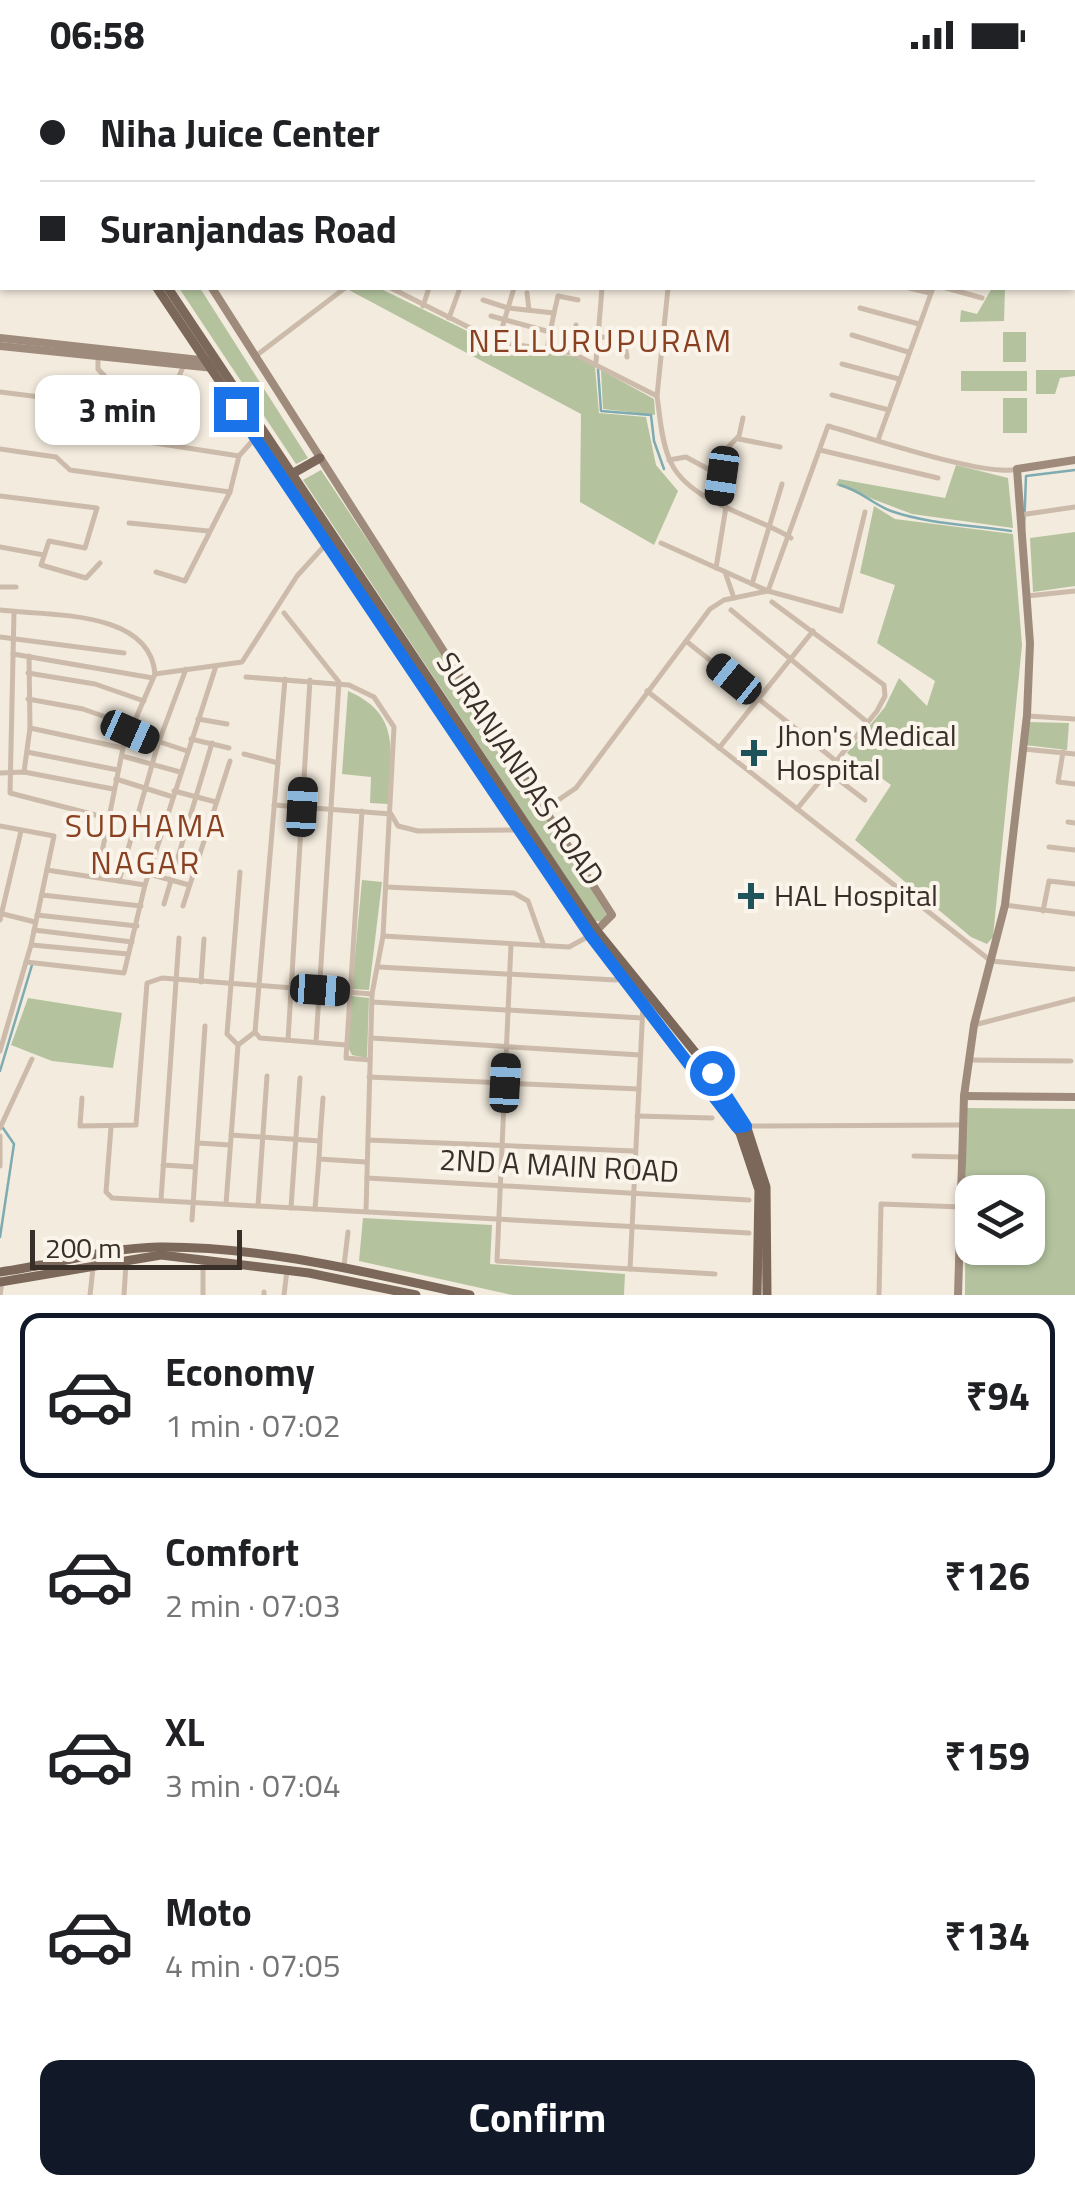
<!DOCTYPE html>
<meta charset="utf-8">
<style>
:root{--surface:#fff;--page:#f6f6f6;--text:#202124;--muted:#757577;--line:#e0e0e0;--accent:#111827}
body{margin:0;font-family:"Titillium Web",sans-serif;background:var(--page);color:var(--text);height:100vh;display:flex;flex-direction:column;font-size:38px;white-space:nowrap}
*{box-sizing:border-box;margin:0}
p{font-size:32px;color:var(--muted)}
.icon{flex:none;width:55px;height:55px;fill:none;stroke:currentColor;stroke-width:2;stroke-linecap:round;stroke-linejoin:round}
.map{position:relative;height:1225px;overflow:hidden}
.details{display:flex;flex-direction:column;background:var(--surface);flex:1}
.details>*{flex:none}
.guide{position:absolute;left:0px;top:0px;width:1075px;height:220px;box-shadow:0 2px 8px #0004;display:grid;align-content:center;height:220px;padding:0 40px;background:var(--surface)}
.controls{position:absolute;left:955px;top:1105px;display:grid;gap:20px}
.controls a{display:grid;place-items:center;width:90px;height:90px;border-radius:20px;background:var(--surface);box-shadow:0 2px 8px #0004;font-size:50px}
.scale{position:absolute;left:30px;bottom:25px;width:212px;box-sizing:border-box;padding-left:10px;border:5px solid #392f29;border-top:0;font-size:28px;line-height:35px;white-space:nowrap;color:#392f29;-webkit-text-stroke:8px #faf4eb;paint-order:stroke}
.end{position:absolute;width:45px;height:45px;margin:-22px;border:12px solid #1a73e8;background:#fff;box-shadow:0 0 0 5px #fff}
.from{border-radius:50%}
.bubble{position:absolute;height:70px;border-radius:20px;background:var(--surface);box-shadow:0 2px 8px #0004;font-size:32px;font-weight:700;line-height:70px;text-align:center}
.car{position:absolute;width:30px;height:60px;margin:-30px -15px;border-radius:12px;box-shadow:0 0 8px 2px #0007;background:linear-gradient(#222 24%,#8ab4d8 0 40%,#222 0 76%,#8ab4d8 0 86%,#222 0)}
.guide b{display:flex;align-items:center;gap:35px;height:95px;font-size:38px}
.guide b+b{border-top:2px solid var(--line)}
.guide i{width:25px;height:25px;background:var(--text)}
ul{padding:18px 0 0;list-style:none}
li{display:flex;align-items:center;gap:30px;height:165px;margin:0 20px 15px;padding:0 20px;border:5px solid transparent;border-radius:20px}
li div{flex:1}
li b{display:block;font-size:38px}
li em{font-style:normal;font-weight:700}
li.on{border-color:var(--accent)}
li>.icon{width:90px;height:90px;stroke-width:1.5}
.primary-button{display:flex;gap:20px;margin-top:auto;padding:20px 40px}
.primary-button a{flex:1;height:115px;border-radius:20px;background:var(--accent);color:#fff;font-size:40px;font-weight:700;line-height:115px;text-align:center}
.status{display:flex;justify-content:space-between;align-items:center;height:70px;padding:0 50px;background:var(--surface);direction:ltr}
.status svg{height:28px;fill:currentColor}
.map>svg:first-child{display:block}
</style>
<div class="status"><b>06:58</b><svg viewBox="0 0 49 12"><path d="M0 12V9h3v3zM5 12V6h3v6zM10 12V3h3v9zM15 12V0h3v12zM26 1h20v11H26zM47 4h2v5h-2z"/></svg></div>
<div class="map">
<svg width="1075" height="1225" viewBox="0 0 1075 1225">
<rect width="100%" height="100%" fill="#f3ebde"/>
<!-- green -->
<g fill="#b4c39e" fill-rule="evenodd">
<polygon points="179,218 200,218 308,388 296,394"/>
<polygon points="379,218 498,276 578,287 595,297 599,343 646,347 656,395 678,421 654,475 580,432 581,344 347,219"/>
<polygon points="992,218 1005,218 1004,251 960,252 961,240 977,244"/>
<rect x="1003" y="262" width="23" height="30"/>
<polygon points="601,300 654,329 655,345 603,339"/>
<polygon points="1036,300 1075,300 1075,306 1060,308 1055,324 1036,324"/>
<rect x="961" y="301" width="66" height="20"/>
<rect x="1003" y="328" width="24" height="35"/>
<polygon points="956,395 1008,408 1013,458 912,444 836,415 839,409 945,428"/>
<polygon points="321,400 454,600 607,845 604,852 595,851 303,410"/>
<polygon points="874,436 895,449 1013,464 1022,575 993,867 987,874 971,867 855,770 891,715 847,683 885,637 899,608 927,636 935,611 877,573 895,515 860,503"/>
<polygon points="1075,462 1075,516 1033,522 1030,468"/>
<path d="M 348,621 C 403,645 390,683 388,734 L 370,733 L 371,707 L 342,704 Z"/>
<polygon points="1027,652 1069,653 1067,680 1025,675"/>
<polygon points="362,810 382,812 369,920 352,919"/>
<polygon points="352,926 369,928 367,988 352,985 347,975"/>
<polygon points="28,928 122,943 113,998 52,991 11,975"/>
<path d="M 966,1038 L 1075,1039 L 1075,1225 L 965,1225 ZM 972,1122 L 1028,1122 L 1028,1178 L 972,1178 Z"/>
<polygon points="363,1148 492,1155 490,1194 625,1204 624,1225 512,1225 359,1191"/>
</g>
<g fill="none" stroke-linecap="round" stroke-linejoin="round">
<!-- stream -->
<g stroke="#7dabb1" stroke-width="2.5">
<polyline points="598,299 601,341 651,345 654,371 664,399"/>
<path d="M 840,415 C 860,420 872,434 891,441 C 928,454 972,455 1011,461"/>
<polyline points="1024,460 1026,406 1075,400"/>
<polyline points="0,1001 32,895"/>
<polyline points="0,1167 14,1074 3,1058"/>
</g>
<!-- street -->
<g stroke="#cba" stroke-width="5">
<polyline points="644,0 657,2"/>
<polyline points="1036,0 1037,2"/>
<polyline points="480,2 481,0"/>
<polyline points="513,2 514,0"/>
<polyline points="545,2 546,0"/>
<polyline points="576,2 576,0"/>
<polyline points="678,2 678,0"/>
<polyline points="724,2 724,0"/>
<polyline points="769,2 769,0"/>
<polyline points="846,2 846,0"/>
<polyline points="872,2 872,0"/>
<polyline points="897,2 897,0"/>
<polyline points="1072,22 1075,23"/>
<polyline points="1072,63 1075,44"/>
<polyline points="1072,127 1075,116"/>
<polyline points="1072,172 1075,173"/>
<path d="M 391,218 L 498,272 L 572,283 L 657,326 C 660,346 661,369 669,388 C 685,432 755,445 791,468"/>
<polyline points="909,218 930,223"/>
<polyline points="946,218 982,228"/>
<polyline points="527,223 529,240"/>
<polyline points="483,230 508,238 514,218"/>
<polyline points="423,236 429,218"/>
<polyline points="860,238 919,254"/>
<polyline points="554,243 558,226 578,230"/>
<polyline points="491,246 550,262"/>
<polyline points="449,248 460,218"/>
<polyline points="852,265 908,282"/>
<polyline points="595,266 624,270 627,287"/>
<polyline points="498,272 508,238 554,243 547,279"/>
<polyline points="572,283 576,255"/>
<polyline points="257,285 345,218"/>
<polyline points="98,287 98,299 112,314 173,320 183,297"/>
<polyline points="596,292 602,218"/>
<polyline points="842,294 899,309"/>
<polyline points="103,307 105,340 131,346"/>
<polyline points="0,322 88,333 84,362 239,386"/>
<polyline points="832,325 889,340"/>
<polyline points="657,326 668,218"/>
<polyline points="739,369 780,377"/>
<polyline points="878,370 933,218"/>
<polyline points="0,379 56,387 70,400 230,422"/>
<polyline points="820,380 938,408"/>
<polyline points="669,390 686,387 721,406"/>
<polyline points="0,426 97,438 85,478 49,471 41,495 86,508 100,493"/>
<polyline points="718,432 726,379 739,366 743,348"/>
<polyline points="1020,445 1075,437"/>
<polyline points="129,453 208,461"/>
<polyline points="661,473 768,521 841,541 865,442"/>
<polyline points="0,477 44,485"/>
<polyline points="716,498 726,437"/>
<polyline points="156,502 185,511 230,422 239,386 255,368"/>
<polyline points="725,502 734,528"/>
<polyline points="752,514 782,414"/>
<polyline points="0,517 16,517"/>
<path d="M 768,521 L 828,356 C 865,366 986,408 1017,399"/>
<polyline points="1027,526 1075,521"/>
<polyline points="772,532 884,615 885,626 877,641 797,739"/>
<path d="M 0,540 C 48,546 150,539 155,604"/>
<polyline points="731,540 867,652"/>
<polyline points="14,542 10,723 107,748"/>
<polyline points="284,543 339,612 316,972"/>
<polyline points="0,567 124,583"/>
<polyline points="686,571 836,691"/>
<polyline points="13,584 153,608"/>
<polyline points="28,603 95,614 144,631"/>
<polyline points="246,607 349,615 374,627 394,657 383,866 372,924 366,1141"/>
<polyline points="647,621 991,891 1073,899"/>
<polyline points="28,629 83,639 131,656"/>
<polyline points="1028,646 1075,649"/>
<polyline points="198,649 227,654"/>
<polyline points="30,658 123,678"/>
<polyline points="130,662 187,681"/>
<polyline points="191,669 229,678"/>
<polyline points="719,678 813,561"/>
<polyline points="1023,679 1075,684"/>
<polyline points="27,682 118,700"/>
<polyline points="1063,682 1058,712 1075,714"/>
<polyline points="244,684 278,693"/>
<polyline points="122,686 180,702"/>
<polyline points="831,698 835,707 865,730"/>
<polyline points="24,702 30,658 29,586"/>
<polyline points="0,703 24,702 113,719"/>
<polyline points="116,709 170,726"/>
<polyline points="174,721 216,732"/>
<polyline points="274,735 391,744 398,756 418,761 520,760"/>
<polyline points="545,739 576,718 710,539 724,530 768,521"/>
<polyline points="362,741 346,988 370,990"/>
<polyline points="1068,752 1075,753"/>
<polyline points="0,756 54,766 31,875 0,981"/>
<polyline points="1049,777 1075,780"/>
<polyline points="47,800 145,815"/>
<polyline points="149,804 189,815"/>
<polyline points="97,807 123,678 155,604 242,592 297,506 327,473"/>
<polyline points="119,811 158,674 186,599"/>
<polyline points="386,817 514,823 528,831 544,876"/>
<polyline points="42,825 141,836"/>
<polyline points="164,834 212,673"/>
<polyline points="1005,835 1075,844"/>
<polyline points="183,836 230,691"/>
<polyline points="1043,841 1049,811 1075,814"/>
<polyline points="3,844 35,852"/>
<polyline points="37,845 137,856"/>
<polyline points="0,850 21,761"/>
<polyline points="34,860 132,872"/>
<polyline points="383,866 569,877 591,865"/>
<polyline points="511,874 497,1191 715,1204"/>
<polyline points="32,875 128,884"/>
<polyline points="26,892 124,903 145,815 216,596"/>
<polyline points="379,897 616,910"/>
<polyline points="201,912 204,869"/>
<polyline points="372,932 642,948"/>
<polyline points="974,955 1075,929"/>
<polyline points="255,962 260,968 346,975"/>
<polyline points="371,968 640,985"/>
<polyline points="288,970 310,610"/>
<polyline points="238,975 255,962 285,609"/>
<polyline points="969,990 1071,991"/>
<polyline points="369,1007 639,1019"/>
<polyline points="82,1028 80,1056 136,1055 147,913 162,908 372,924"/>
<polyline points="637,1046 712,1048"/>
<polyline points="745,1056 962,1055"/>
<polyline points="111,1057 106,1122 112,1128 749,1163"/>
<polyline points="0,1058 32,989"/>
<polyline points="231,1065 320,1071 319,1089 366,1092"/>
<polyline points="0,1066 0,1096"/>
<polyline points="320,1069 323,1028"/>
<polyline points="368,1070 634,1081"/>
<polyline points="198,1073 230,1075"/>
<polyline points="914,1086 962,1087"/>
<polyline points="163,1095 195,1097"/>
<polyline points="367,1108 749,1130"/>
<polyline points="161,1130 179,868"/>
<polyline points="226,1134 238,975 227,964 240,802"/>
<polyline points="258,1136 267,1006"/>
<polyline points="291,1138 300,1008"/>
<polyline points="315,1139 319,1089"/>
<polyline points="192,1150 205,956"/>
<polyline points="344,1196 348,1162"/>
<polyline points="630,1199 643,935 651,931"/>
<polyline points="264,1222 264,1225"/>
<polyline points="0,1225 2,1212"/>
<polyline points="90,1225 93,1198"/>
<polyline points="124,1225 126,1193"/>
<polyline points="203,1225 203,1192"/>
<polyline points="284,1225 287,1200"/>
<polyline points="879,1225 881,1134 961,1137"/>
</g>
<!-- secondary -->
<g stroke="#9f8b7b" stroke-width="8">
<polyline points="212,218 612,845 594,863"/>
<polyline points="0,268 209,291"/>
<polyline points="0,276 214,298"/>
<polyline points="964,1026 1075,1027"/>
<polyline points="958,1225 964,1026 974,955 1005,835 1027,645 1030,573 1017,399 1075,390"/>
</g>
<!-- primary -->
<g stroke="#7b685a" stroke-width="9">
<polyline points="16,0 18,2"/>
<polyline points="30,0 32,2"/>
<polyline points="157,218 591,865 740,1063 759,1120 757,1225"/>
<polyline points="168,218 597,861 712,1003 746,1055 766,1117 767,1225"/>
<polyline points="290,405 320,388"/>
<path d="M 0,1202 C 53,1195 105,1178 159,1177 C 263,1176 369,1203 470,1225"/>
<polyline points="0,1212 161,1185 309,1203 416,1225"/>
</g>
</g>
<g fill="none" stroke-linecap="round" stroke-linejoin="round">
<!-- route -->
<polyline stroke="#1a73e8" stroke-width="12" points="236,339 590,865 737,1057 746,1056 712,1003"/>
</g>
<!-- markers -->
<g fill="#1e535b" stroke="#faf4eb" stroke-width="4">
<path d="M749 668h10v10h10v10h-10v10h-10v-10h-10v-10h10z"/>
<path d="M746 811h10v10h10v10h-10v10h-10v-10h-10v-10h10z"/>
</g>
<g text-anchor="middle" stroke-width="8" stroke-linejoin="round" paint-order="stroke">
<!-- poi labels -->
<g font-size="30" fill="#392f29" stroke="#faf4eb" text-anchor="start">
<text x="776" y="676">Jhon's Medical<tspan x="776" dy="34">Hospital</tspan></text>
<text x="774" y="836">HAL Hospital</text>
</g>
<!-- street labels -->
<g font-size="30" fill="#392f29" stroke="#faf4eb">
<text transform="translate(520 699) rotate(56)" y="10">SURANJANDAS ROAD</text>
<text transform="translate(559 1096) rotate(3)" y="10">2ND A MAIN ROAD</text>
</g>
<!-- neighbourhood labels -->
<g font-size="32" letter-spacing="2.5" fill="#894121" stroke="#faf4eb">
<text x="601" y="282">NELLURUPURAM</text>
<text x="146" y="767">SUDHAMA<tspan x="146" dy="37">NAGAR</tspan></text>
</g>
</g>
</svg>
<div class="controls">
<a><svg class="icon" aria-label="layers" viewBox="0 0 24 24"><path d="M12 4l9 5-9 5-9-5zM3 14l9 5 9-5"/></svg></a>
</div>
<div class="scale">200 m</div>
<i class="end from" style="left:712px;top:1003px"></i>
<i class="end" style="left:236px;top:339px"></i>
<div class="bubble" style="left:35px;top:305px;width:165px">3 min</div>
<i class="car" style="left:722px;top:406px;rotate:188deg"></i>
<i class="car" style="left:734px;top:609px;rotate:309deg"></i>
<i class="car" style="left:130px;top:662px;rotate:114deg"></i>
<i class="car" style="left:302px;top:737px;rotate:3deg"></i>
<i class="car" style="left:320px;top:920px;rotate:94deg"></i>
<i class="car" style="left:505px;top:1013px;rotate:3deg"></i>
<div class="guide">
<b><i class="from"></i>Niha Juice Center</b>
<b><i></i>Suranjandas Road</b>
</div>
</div>
<section class="details">
<ul>
<li class="on"><svg class="icon" aria-label="car" viewBox="0 0 24 24"><path d="M5 17H2v-5l4-1 3-4h7l3 4 3 1v5h-3M9 17h6M6 11h13"/><circle cx="7" cy="17" r="2"/><circle cx="17" cy="17" r="2"/></svg><div><b>Economy</b><p>1 min · 07:02</p></div><em>₹94</em></li>
<li><svg class="icon" aria-label="car" viewBox="0 0 24 24"><path d="M5 17H2v-5l4-1 3-4h7l3 4 3 1v5h-3M9 17h6M6 11h13"/><circle cx="7" cy="17" r="2"/><circle cx="17" cy="17" r="2"/></svg><div><b>Comfort</b><p>2 min · 07:03</p></div><em>₹126</em></li>
<li><svg class="icon" aria-label="car" viewBox="0 0 24 24"><path d="M5 17H2v-5l4-1 3-4h7l3 4 3 1v5h-3M9 17h6M6 11h13"/><circle cx="7" cy="17" r="2"/><circle cx="17" cy="17" r="2"/></svg><div><b>XL</b><p>3 min · 07:04</p></div><em>₹159</em></li>
<li><svg class="icon" aria-label="car" viewBox="0 0 24 24"><path d="M5 17H2v-5l4-1 3-4h7l3 4 3 1v5h-3M9 17h6M6 11h13"/><circle cx="7" cy="17" r="2"/><circle cx="17" cy="17" r="2"/></svg><div><b>Moto</b><p>4 min · 07:05</p></div><em>₹134</em></li>
</ul>
<div class="primary-button"><a>Confirm</a></div>
</section>
